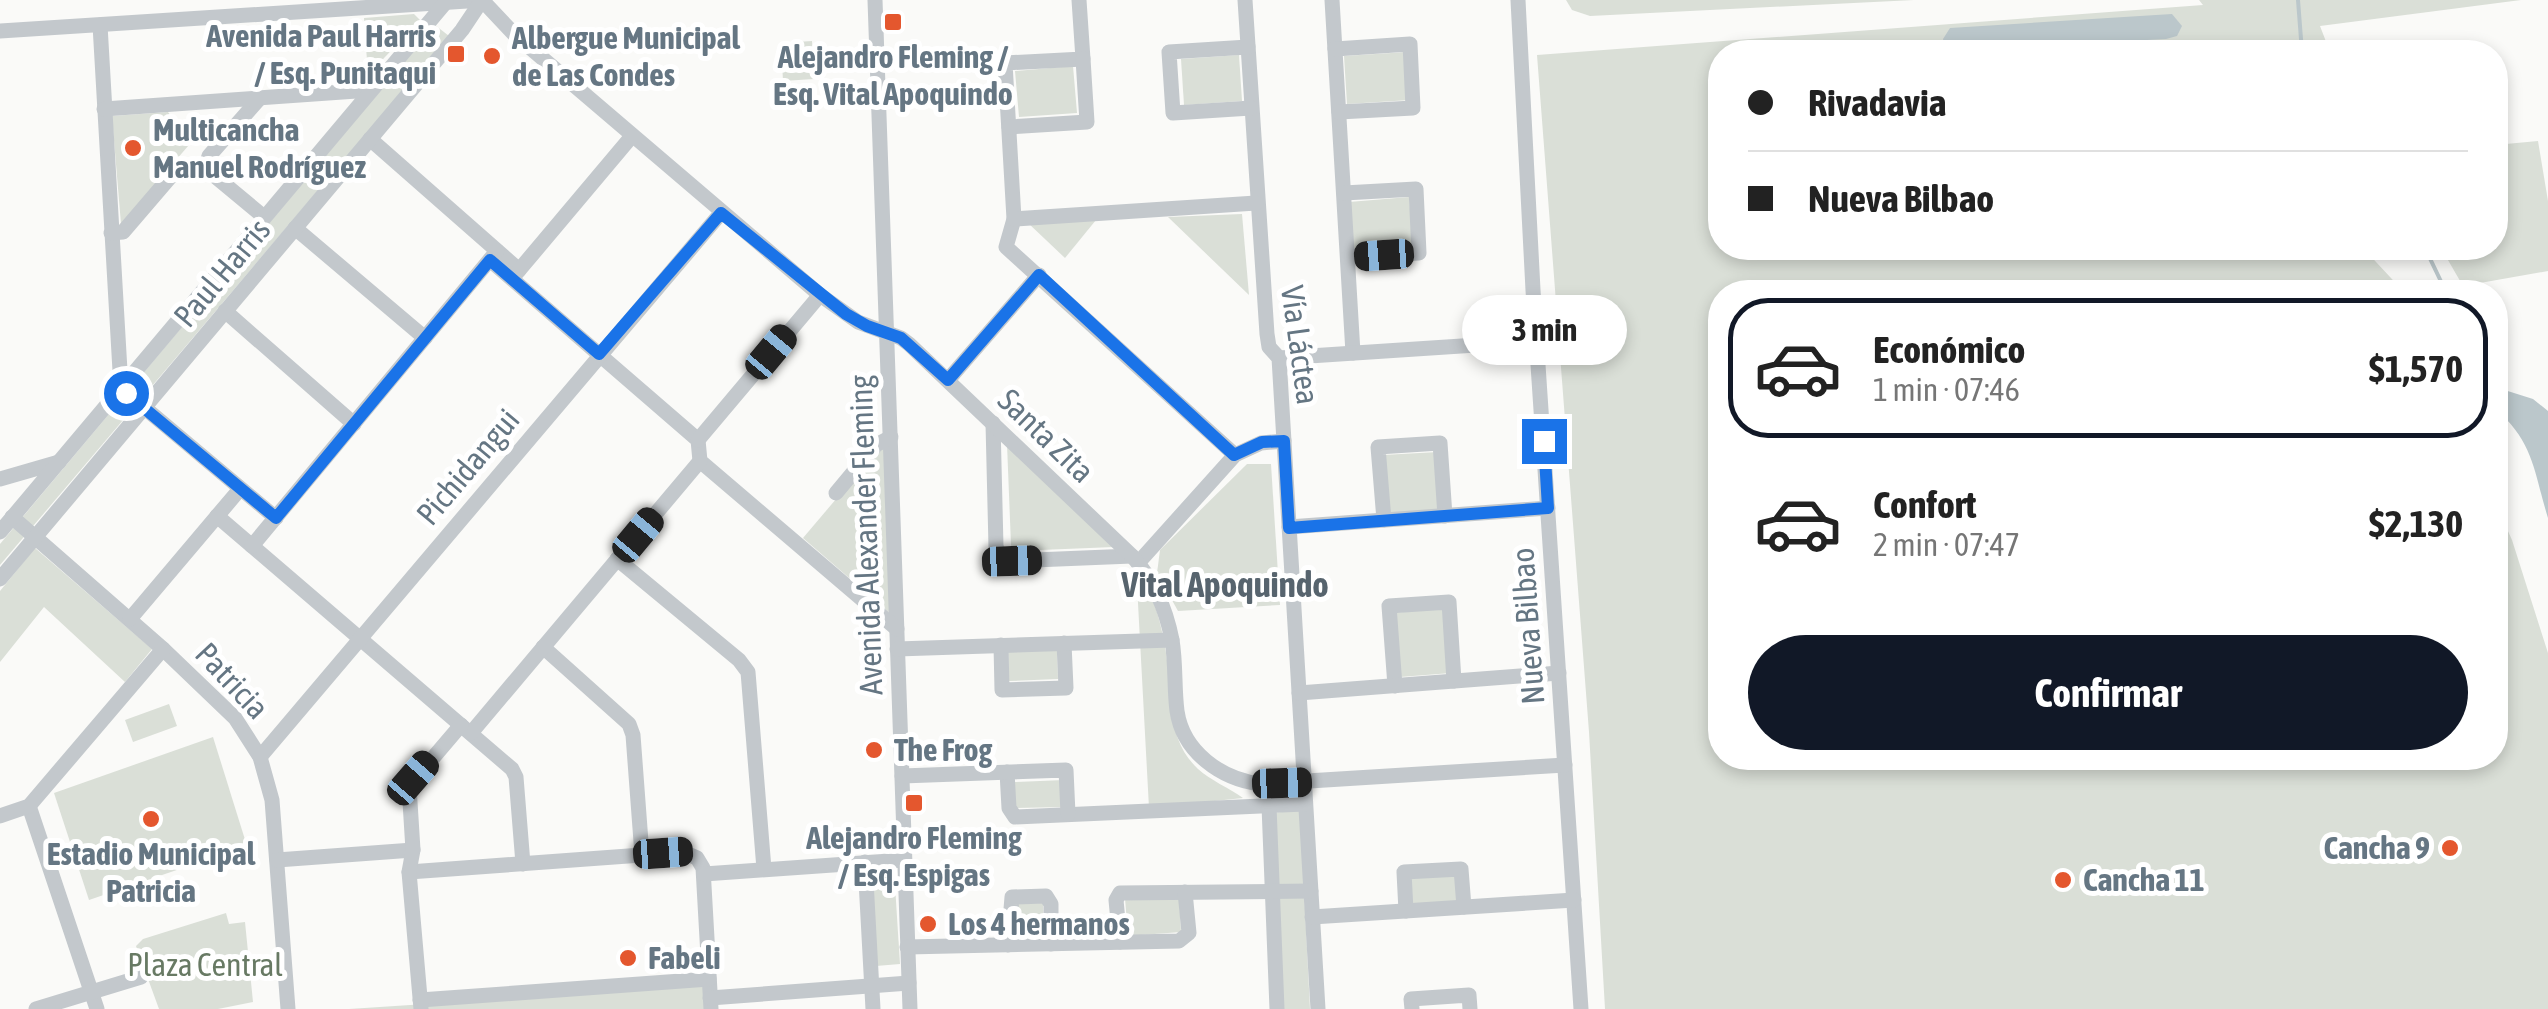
<!DOCTYPE html>
<html lang="es">
<meta charset="utf-8">
<style>
:root{--surface:#fff;--page:#f2f2f2;--text:#222;--muted:#767676;--line:#e0e0e0;--accent:#111827}
body{margin:0;font-family:"Asap Condensed",sans-serif;background:var(--page);color:var(--text);height:100vh;display:flex;flex-direction:column;font-size:38px;white-space:nowrap}
*{box-sizing:border-box;margin:0}
p{font-size:32px;color:var(--muted)}
.icon{flex:none;width:55px;height:55px;fill:none;stroke:currentColor;stroke-width:2;stroke-linecap:round;stroke-linejoin:round}
.map{position:relative;flex:1;overflow:hidden}
.drawer{position:absolute;left:1708px;top:280px;width:800px;height:490px;display:flex;flex-direction:column;background:var(--surface);border-radius:40px;box-shadow:0 5px 15px #0003}
.drawer>*{flex:none}
.banner{position:absolute;left:1708px;top:40px;width:800px;height:220px;border-radius:40px;box-shadow:0 5px 15px #0003;display:grid;align-content:center;height:220px;padding:0 40px;background:var(--surface)}
.end{position:absolute;width:45px;height:45px;margin:-22px;border:12px solid #1a73e8;background:#fff;box-shadow:0 0 0 5px #fff}
.from{border-radius:50%}
.bubble{position:absolute;height:70px;border-radius:35px;background:var(--surface);box-shadow:0 5px 15px #0003;font-size:32px;font-weight:700;line-height:70px;text-align:center}
.car{position:absolute;width:30px;height:60px;margin:-30px -15px;border-radius:12px;box-shadow:0 0 8px 2px #0007;background:linear-gradient(#222 24%,#8ab4d8 0 40%,#222 0 76%,#8ab4d8 0 86%,#222 0)}
.banner b{display:flex;align-items:center;gap:35px;height:95px;font-size:38px}
.banner b+b{border-top:2px solid var(--line)}
.banner i{width:25px;height:25px;background:var(--text)}
ul{padding:18px 0 0;list-style:none}
li{display:flex;align-items:center;gap:30px;height:140px;margin:0 20px 15px;padding:0 20px;border:5px solid transparent;border-radius:40px}
li div{flex:1}
li b{display:block;font-size:38px}
li em{font-style:normal;font-weight:700}
li.current{border-color:var(--accent)}
li>.icon{width:90px;height:90px;stroke-width:1.5}
.button{display:flex;gap:20px;margin-top:auto;padding:20px 40px}
.button a{flex:1;height:115px;border-radius:60px;background:var(--accent);color:#fff;font-size:40px;font-weight:700;line-height:115px;text-align:center}
.map>svg:first-child{display:block}
</style>
<div class="map">
<svg width="2548" height="1009" viewBox="0 0 2548 1009">
<rect width="100%" height="100%" fill="#fafaf8"/>
<!-- green -->
<g fill="#dadfd7">
<polygon points="1566,0 1914,0 1590,16 1572,10"/>
<polygon points="2199,0 2521,0 2320,26 2330,52 1720,52 1720,248 2363,248 2404,292 1720,292 1720,758 2495,758 2495,502 2512,540 2548,653 2548,1009 1605,1009 1589,732 1537,55 2203,5"/>
<polygon points="414,14 420,20 368,75 364,18"/>
<polygon points="435,25 449,36 0,565 0,544"/>
<polygon points="812,41 814,79 783,81 781,43"/>
<polygon points="1407,52 1410,100 1347,104 1344,56"/>
<polygon points="1239,55 1242,101 1184,105 1181,59"/>
<polygon points="1073,66 1077,113 1019,117 1015,71"/>
<polygon points="168,112 184,134 207,117 213,117 121,224 112,116"/>
<polygon points="2538,141 2548,201 2548,271 2463,286 2441,248 2495,248 2495,145"/>
<polygon points="1409,197 1413,246 1353,250 1349,202"/>
<polygon points="1242,214 1249,295 1168,217"/>
<polygon points="1096,220 1065,258 1027,222"/>
<polygon points="887,439 892,615 803,538"/>
<polygon points="1007,444 1114,547 1014,551 1011,545"/>
<polygon points="1438,452 1441,514 1386,517 1383,455"/>
<polygon points="1247,464 1271,464 1280,605 1178,611 1157,573 1160,550"/>
<polygon points="35,548 152,649 125,682 44,607 0,662 0,591"/>
<path d="M 1136,566 C 1153,594 1161,620 1166,653 C 1172,692 1165,738 1198,769 C 1210,780 1229,788 1243,798 L 1149,808 Z"/>
<polygon points="1445,608 1451,673 1400,677 1394,613"/>
<polygon points="1057,645 1058,679 1009,681 1008,646"/>
<polygon points="169,704 177,726 133,742 125,720"/>
<polygon points="213,737 247,846 89,900 54,793"/>
<polygon points="1064,780 1064,807 1015,808 1015,782"/>
<polygon points="1300,810 1310,1009 1280,1009 1273,813"/>
<polygon points="894,870 900,964 876,966 870,872"/>
<polygon points="1456,875 1458,902 1411,905 1409,878"/>
<polygon points="1179,895 1181,932 1128,936 1125,898"/>
<polygon points="1043,903 1044,939 1014,940 1013,904"/>
<polygon points="226,913 229,924 245,922 253,1002 218,1009 159,1009 136,946 143,939"/>
<polygon points="704,986 707,1009 349,1009"/>
</g>
<!-- water -->
<g fill="#bbc7cb">
<polygon points="2172,14 2182,26 2177,36 2166,39 1953,50 1944,45 1943,39 1950,28"/>
<path d="M 2495,387 L 2533,399 L 2548,411 L 2548,518 C 2534,473 2534,441 2495,409 Z"/>
</g>
<g fill="none" stroke-linecap="round" stroke-linejoin="round">
<!-- stream -->
<g stroke="#bbc7cb" stroke-width="4">
<polyline points="2298,0 2302,52"/>
<polyline points="2425,248 2446,292"/>
</g>
<!-- minor -->
<g stroke="#c3c8cc" stroke-width="15">
<polyline points="875,0 910,1009"/>
<polyline points="1079,0 1083,59 1005,63 1014,219 1006,247 1235,455"/>
<polyline points="1245,0 1267,334 1269,347 1279,358 1318,1009"/>
<polyline points="1332,0 1353,353"/>
<polyline points="1518,0 1533,290 1581,1009"/>
<polyline points="100,25 121,388 276,518"/>
<polyline points="0,31 483,0"/>
<polyline points="1248,47 1169,52 1173,113 1251,108"/>
<polyline points="1335,49 1410,44 1413,108 1339,112"/>
<polyline points="259,99 209,156 205,168 264,217"/>
<polyline points="104,109 371,90"/>
<polyline points="1009,127 1087,122 1083,59"/>
<polyline points="370,139 519,270"/>
<polyline points="1344,193 1416,189 1419,253 1348,257"/>
<polyline points="1014,219 1256,203"/>
<polyline points="295,228 425,338"/>
<polyline points="111,233 123,232 171,176"/>
<polyline points="490,260 698,440 700,461 897,629"/>
<polyline points="515,275 632,136"/>
<polyline points="225,311 354,424"/>
<polyline points="1279,358 1537,341"/>
<polyline points="948,380 1039,275"/>
<polyline points="993,423 996,547 1002,558 1012,561 1132,556"/>
<polyline points="698,440 820,295"/>
<polyline points="0,479 59,462"/>
<polyline points="836,493 876,445 891,437"/>
<polyline points="217,516 512,769 516,777 523,864"/>
<polyline points="12,517 163,649 235,718 260,757 272,800 288,1009"/>
<polyline points="1384,520 1378,447 1440,443 1445,516"/>
<polyline points="1289,527 1548,508"/>
<polyline points="0,532 446,2"/>
<polyline points="252,546 497,251"/>
<polyline points="617,559 739,660 748,672 764,869"/>
<polyline points="1138,563 1235,455 1261,443 1284,441"/>
<path d="M 0,579 L 462,30 L 482,0 L 514,34 L 820,295 L 858,322 L 901,338 L 909,344 L 1132,556 C 1153,579 1166,609 1172,640 C 1176,664 1174,688 1177,711 C 1183,752 1221,779 1260,784 L 1565,765"/>
<polyline points="130,619 240,489"/>
<polyline points="1001,645 1002,690 1066,688 1064,643"/>
<polyline points="543,647 629,724 633,735 642,855"/>
<polyline points="897,649 1172,640"/>
<polyline points="1395,686 1389,606 1449,602 1454,681"/>
<polyline points="1299,693 1559,673"/>
<polyline points="471,733 700,461"/>
<polyline points="260,757 721,213"/>
<polyline points="1007,772 1009,808 1015,817 1305,804"/>
<polyline points="902,776 1066,770 1068,814"/>
<polyline points="29,806 97,1009"/>
<polyline points="1269,806 1277,1009"/>
<polyline points="0,816 29,806 163,649"/>
<polyline points="277,860 413,850"/>
<polyline points="865,862 873,1009"/>
<polyline points="409,872 683,852 697,858 703,868 711,1009"/>
<polyline points="704,874 904,860"/>
<polyline points="1406,911 1404,872 1461,869 1464,907"/>
<polyline points="1312,917 1574,900"/>
<polyline points="1120,942 1116,900 1120,893 1311,891"/>
<polyline points="1008,945 1012,897 1046,896 1051,904 1051,944"/>
<polyline points="907,947 1179,941 1189,933 1185,892"/>
<polyline points="710,998 909,983"/>
<polyline points="420,1000 709,979"/>
<polyline points="36,1009 141,977"/>
<polyline points="421,1009 409,872 413,850 409,786 461,725"/>
<polyline points="1412,1009 1411,999 1469,995 1470,1009"/>
</g>
</g>
<g fill="none" stroke-linecap="round" stroke-linejoin="round">
<!-- route -->
<polyline stroke="#1a73e8" stroke-width="12" points="126,393 276,518 490,260 599,354 721,213 846,314 867,326 901,338 948,380 1039,275 1234,455 1262,442 1284,441 1289,528 1548,508 1544,441"/>
</g>
<!-- markers -->
<g fill="#e4572e" stroke="#fff" stroke-width="4">
<rect x="883" y="12" width="20" height="20" rx="5"/>
<rect x="446" y="44" width="20" height="20" rx="5"/>
<circle cx="492" cy="56" r="10"/>
<circle cx="133" cy="148" r="10"/>
<circle cx="874" cy="750" r="10"/>
<rect x="904" y="793" width="20" height="20" rx="5"/>
<circle cx="151" cy="819" r="10"/>
<circle cx="2450" cy="848" r="10"/>
<circle cx="2063" cy="880" r="10"/>
<circle cx="928" cy="924" r="10"/>
<circle cx="628" cy="958" r="10"/>
</g>
<g text-anchor="middle" stroke-width="10" stroke-linejoin="round" paint-order="stroke">
<!-- poi labels -->
<g font-size="32" font-weight="bold" fill="#657683" stroke="#fff" text-anchor="start">
<text x="436" y="47" text-anchor="end">Avenida Paul Harris<tspan x="436" dy="37">/ Esq. Punitaqui</tspan></text>
<text x="512" y="49">Albergue Municipal<tspan x="512" dy="37">de Las Condes</tspan></text>
<text x="893" y="68" text-anchor="middle">Alejandro Fleming /<tspan x="893" dy="37">Esq. Vital Apoquindo</tspan></text>
<text x="153" y="141">Multicancha<tspan x="153" dy="37">Manuel Rodríguez</tspan></text>
<text x="894" y="761">The Frog</text>
<text x="914" y="849" text-anchor="middle">Alejandro Fleming<tspan x="914" dy="37">/ Esq. Espigas</tspan></text>
<text x="2430" y="859" text-anchor="end">Cancha 9</text>
<text x="151" y="865" text-anchor="middle">Estadio Municipal<tspan x="151" dy="37">Patricia</tspan></text>
<text x="2083" y="891">Cancha 11</text>
<text x="948" y="935">Los 4 hermanos</text>
<text x="648" y="969">Fabeli</text>
</g>
<!-- street labels -->
<g font-size="32" fill="#657683" stroke="#fff">
<text transform="translate(222 273) rotate(-50)" y="11">Paul Harris</text>
<text transform="translate(1300 345) rotate(82)" y="11">Vía Láctea</text>
<text transform="translate(1046 436) rotate(44)" y="11">Santa Zita</text>
<text transform="translate(468 467) rotate(-50)" y="11">Pichidangui</text>
<text transform="translate(866 535) rotate(-92)" y="11">Avenida Alexander Fleming</text>
<text transform="translate(1528 626) rotate(-94)" y="11">Nueva Bilbao</text>
<text transform="translate(232 681) rotate(47)" y="11">Patricia</text>
</g>
<!-- park labels -->
<g font-size="32" fill="#687a64" stroke="#fff">
<text x="205" y="976">Plaza Central</text>
</g>
<!-- neighbourhood labels -->
<g font-size="35" font-weight="bold" fill="#57646e" stroke="#fff">
<text x="1225" y="597">Vital Apoquindo</text>
</g>
</g>
</svg>
<i class="end from" style="left:126px;top:393px"></i>
<i class="end" style="left:1544px;top:441px"></i>
<div class="bubble" style="left:1462px;top:295px;width:165px">3 min</div>
<i class="car" style="left:1384px;top:255px;rotate:266deg"></i>
<i class="car" style="left:771px;top:352px;rotate:40deg"></i>
<i class="car" style="left:638px;top:535px;rotate:40deg"></i>
<i class="car" style="left:1012px;top:561px;rotate:88deg"></i>
<i class="car" style="left:413px;top:778px;rotate:41deg"></i>
<i class="car" style="left:1282px;top:783px;rotate:88deg"></i>
<i class="car" style="left:663px;top:853px;rotate:86deg"></i>
<div class="banner">
<b><i class="from"></i>Rivadavia</b>
<b><i></i>Nueva Bilbao</b>
</div>
<section class="drawer">
<ul>
<li class="current"><svg class="icon" aria-label="car" viewBox="0 0 24 24"><path d="M5 17H2v-5l4-1 3-4h7l3 4 3 1v5h-3M9 17h6M6 11h13"/><circle cx="7" cy="17" r="2"/><circle cx="17" cy="17" r="2"/></svg><div><b>Económico</b><p>1 min · 07:46</p></div><em>$1,570</em></li>
<li><svg class="icon" aria-label="car" viewBox="0 0 24 24"><path d="M5 17H2v-5l4-1 3-4h7l3 4 3 1v5h-3M9 17h6M6 11h13"/><circle cx="7" cy="17" r="2"/><circle cx="17" cy="17" r="2"/></svg><div><b>Confort</b><p>2 min · 07:47</p></div><em>$2,130</em></li>
</ul>
<div class="button"><a>Confirmar</a></div>
</section>
</div>
